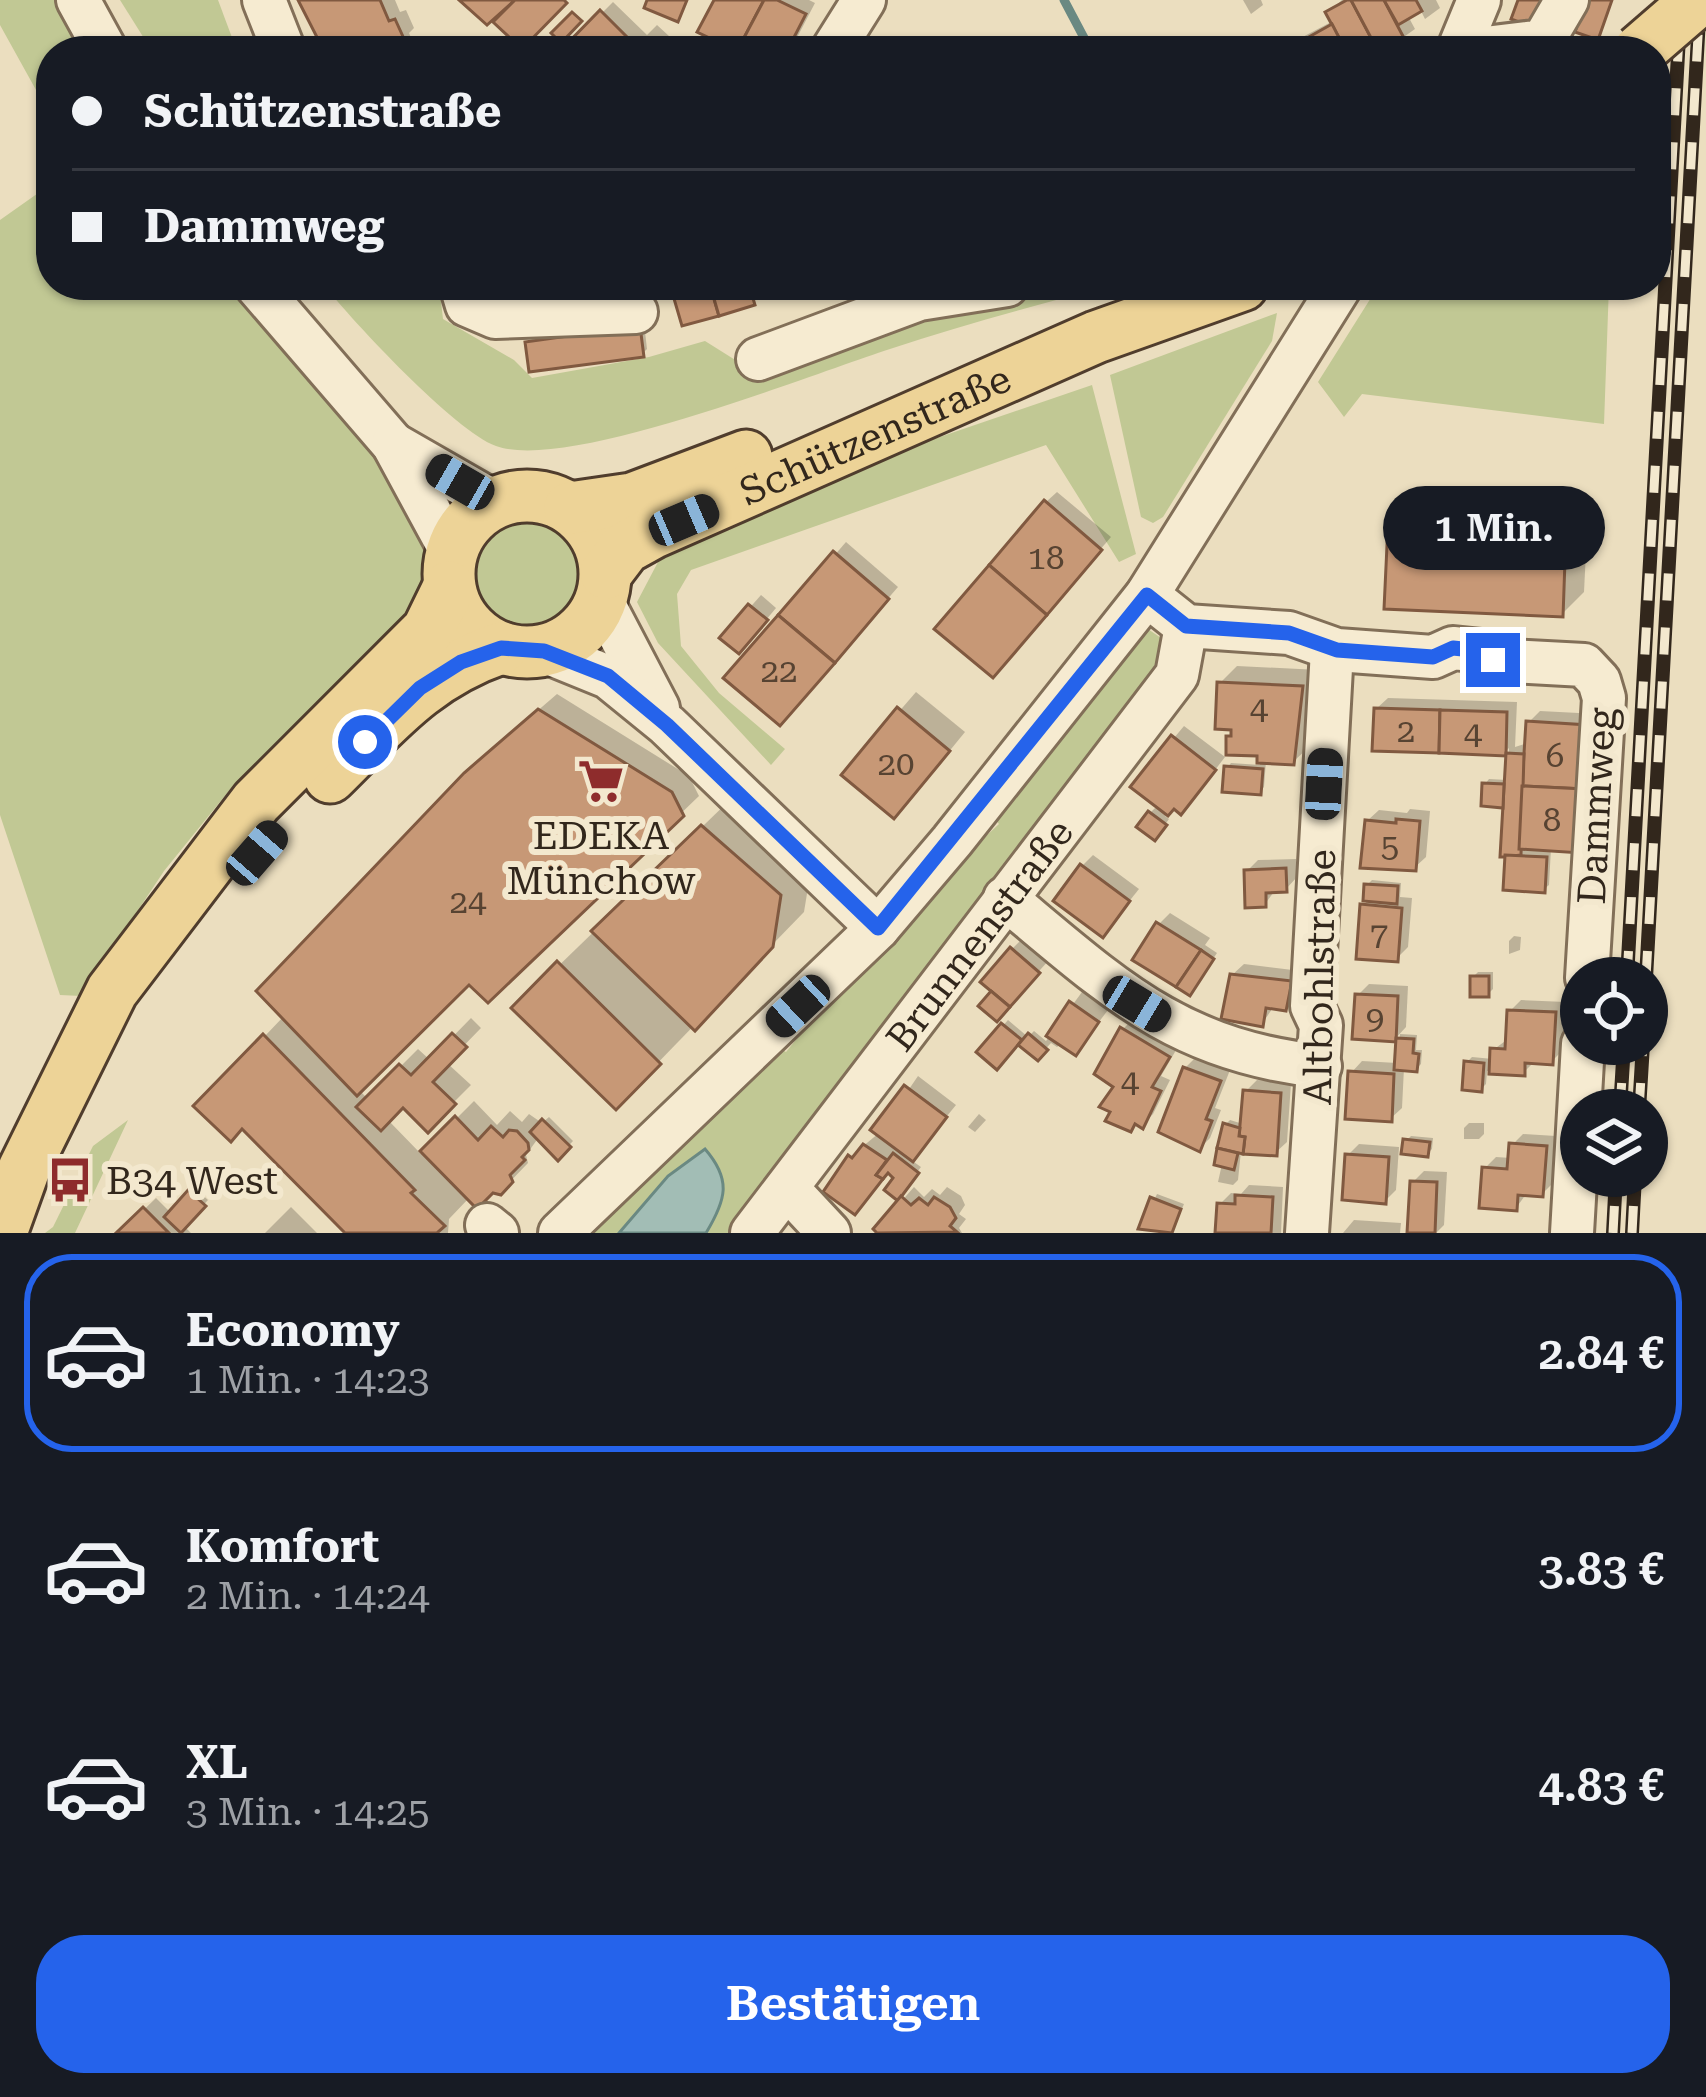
<!DOCTYPE html>
<html lang="de">
<meta charset="utf-8">
<style>
:root{--surface:#171b24;--page:#20242c;--text:#f1f3f6;--muted:#9ea1a6;--line:#363941;--accent:#2563eb}
body{margin:0;font-family:"Roboto Serif",serif;background:var(--page);color:var(--text);height:100vh;display:flex;flex-direction:column;font-size:45px;white-space:nowrap}
*{box-sizing:border-box;margin:0}
p{font-size:39px;color:var(--muted)}
.icon{flex:none;width:66px;height:66px;fill:none;stroke:currentColor;stroke-width:2;stroke-linecap:round;stroke-linejoin:round}
.map{position:relative;height:1233px;overflow:hidden}
.sheet{display:flex;flex-direction:column;background:var(--surface);flex:1}
.sheet>*{flex:none}
.hud{position:absolute;left:36px;top:36px;width:1635px;height:264px;border-radius:48px;box-shadow:0 3px 9px #0004;display:grid;align-content:center;height:264px;padding:0 36px;background:var(--surface)}
.fabs{position:absolute;left:1560px;top:957px;display:grid;gap:24px}
.fabs a{display:grid;place-items:center;width:108px;height:108px;border-radius:50%;background:var(--surface);box-shadow:0 3px 9px #0004;font-size:60px}
.end{position:absolute;width:54px;height:54px;margin:-27px;border:15px solid #2563eb;background:#fff;box-shadow:0 0 0 6px #fff}
.from{border-radius:50%}
.bubble{position:absolute;height:84px;border-radius:42px;background:var(--surface);box-shadow:0 3px 9px #0004;font-size:39px;font-weight:600;line-height:84px;text-align:center}
.car{position:absolute;width:36px;height:72px;margin:-36px -18px;border-radius:15px;box-shadow:0 0 9px 3px #0007;background:linear-gradient(#222 24%,#8ab4d8 0 40%,#222 0 76%,#8ab4d8 0 86%,#222 0)}
.hud b{display:flex;align-items:center;gap:42px;height:114px;font-size:45px}
.hud b+b{border-top:3px solid var(--line)}
.hud i{width:30px;height:30px;background:var(--text)}
ul{padding:21px 0 0;list-style:none}
li{display:flex;align-items:center;gap:36px;height:198px;margin:0 24px 18px;padding:0 12px;border:6px solid transparent;border-radius:48px}
li div{flex:1}
li b{display:block;font-size:45px}
li em{font-style:normal;font-weight:600}
li.active{border-color:var(--accent)}
li>.icon{width:108px;height:108px;stroke-width:1.5}
.action{display:flex;gap:24px;margin-top:auto;padding:24px 36px}
.action a{flex:1;height:138px;border-radius:48px;background:var(--accent);color:#fff;font-size:48px;font-weight:600;line-height:138px;text-align:center}
.map>svg:first-child{display:block}
</style>
<div class="map">
<svg width="1706" height="1233" viewBox="0 0 1706 1233">
<rect width="100%" height="100%" fill="#ebdebf"/>
<!-- green -->
<g fill="#c1c894">
<polygon points="0,0 57,0 85,51 51,51 51,117 0,25"/>
<polygon points="120,0 218,0 237,51 152,51"/>
<polygon points="51,184 51,285 237,285 393,477 433,546 427,596 232,787 164,871 81,996 60,995 0,815 0,220"/>
<path d="M 324,285 L 439,285 L 443,319 L 514,360 L 532,378 L 649,357 L 705,341 L 756,373 L 921,315 L 1021,294 L 1035,285 L 1109,285 C 1036,306 962,325 890,349 C 809,375 568,472 496,446 C 455,431 353,322 324,285 Z"/>
<polygon points="1379,285 1609,285 1604,424 1362,394 1344,417 1318,382"/>
<polygon points="1277,313 1272,341 1163,517 1153,523 1141,517 1110,375"/>
<polygon points="1092,385 1136,554 1119,562 1046,445 691,570 677,594 681,646 719,693 785,749 771,765 658,643 637,602 658,562 690,542 896,452"/>
<circle cx="526" cy="574" r="60"/>
<polygon points="1142,625 1164,640 1168,655 738,1233 589,1233 777,1047 786,1052 972,824 985,837 999,824 985,808 1057,717 1073,725"/>
<polygon points="128,1120 75,1233 45,1233 53,1227 93,1146"/>
</g>
<!-- water -->
<path fill="#a2bdb5" stroke="#6a8982" stroke-width="3" d="M 705,1149 C 732,1180 726,1200 706,1233 L 619,1233 L 668,1176 Z"/>
<!-- shadow -->
<g fill="#0003">
<polygon points="302,0 395,0 400,12 406,10 414,28 409,33 417,51 326,51"/>
<polygon points="717,0 809,0 815,3 790,51 722,51 728,43"/>
<polygon points="1243,0 1261,0 1263,5 1251,14"/>
<polygon points="1342,0 1436,0 1440,8 1425,19 1420,9 1408,16 1415,29 1384,51 1276,51 1333,21 1329,12"/>
<polygon points="613,2 647,35 657,25 682,48 564,51"/>
<polygon points="434,43 439,51 419,51"/>
<polygon points="673,285 787,285 762,294 753,302"/>
<polygon points="644,323 647,349 642,354 528,343 533,338"/>
<polygon points="1057,492 1111,537 1003,663 1046,502"/>
<polygon points="1413,502 1588,511 1584,592 1562,614 1391,525"/>
<polygon points="846,542 898,587 790,711 728,678"/>
<polygon points="761,595 776,608 750,639 724,637"/>
<polygon points="1237,666 1319,670 1311,745 1293,762 1266,761 1264,787 1260,792 1227,768 1231,763 1260,765 1260,753 1229,737 1234,727 1220,683"/>
<polygon points="916,692 965,732 911,798 845,774"/>
<polygon points="557,694 689,776 699,796 488,999 469,981 359,1090 368,1099 418,1049 430,1060 471,1018 481,1028 447,1063 471,1085 428,1128 403,1104 388,1120 421,1154 474,1101 497,1125 510,1111 522,1122 529,1114 542,1123 549,1117 573,1141 558,1157 539,1137 526,1155 528,1163 500,1192 492,1189 469,1198 449,1219 448,1233 349,1233 243,1126 198,1106 284,1016 485,756"/>
<polygon points="1388,698 1517,702 1515,747 1528,743 1529,722 1540,711 1598,714 1551,848 1549,885 1544,889 1506,887 1506,800 1485,784 1489,779 1507,780 1509,748 1504,753 1376,709"/>
<polygon points="1184,726 1225,757 1192,800 1174,806 1165,816 1169,819 1159,833 1150,813 1158,805 1134,786"/>
<polygon points="735,795 812,863 804,912 616,1106 515,1008"/>
<polygon points="1410,809 1430,811 1426,857 1414,868 1367,821 1379,810 1407,813"/>
<polygon points="1093,855 1139,889 1103,934 1082,866"/>
<polygon points="1296,859 1297,877 1286,889 1276,889 1265,904 1247,871 1258,860"/>
<polygon points="1372,880 1401,883 1400,897 1412,898 1408,947 1397,958 1363,906 1370,898 1367,885"/>
<polygon points="1170,913 1210,938 1205,945 1217,953 1194,987 1159,924"/>
<polygon points="1514,936 1521,937 1520,950 1509,954 1509,941"/>
<polygon points="1023,938 1049,960 997,1018 995,991 1012,949"/>
<polygon points="1244,964 1301,971 1296,997 1285,1008 1274,1006 1262,1024 1232,975"/>
<polygon points="1478,972 1493,972 1493,989 1488,994 1473,977"/>
<polygon points="1369,984 1408,986 1406,1027 1395,1039 1358,995"/>
<polygon points="1082,992 1108,1010 1076,1052 1062,1043 1057,1047 1051,1043 1038,1057 1018,1041 980,1052 1008,1020 1028,1037 1034,1031 1046,1041"/>
<polygon points="1521,1000 1566,1002 1563,1050 1552,1061 1536,1060 1523,1073 1487,1071 1486,1084 1481,1089 1467,1062 1472,1057 1493,1059 1493,1050 1508,1039 1510,1011"/>
<polygon points="1134,1018 1179,1045 1161,1076 1170,1080 1153,1114 1142,1125 1117,1086 1098,1073 1123,1029"/>
<polygon points="1400,1034 1417,1035 1416,1050 1422,1050 1421,1064 1416,1069 1404,1068 1402,1108 1390,1119 1351,1073 1362,1061 1397,1063"/>
<polygon points="1196,1057 1230,1070 1215,1108 1221,1110 1210,1138 1199,1149 1185,1068"/>
<polygon points="918,1076 956,1105 911,1160 921,1167 898,1197 897,1177 889,1171 866,1200 850,1157 879,1133"/>
<polygon points="1257,1080 1291,1083 1287,1142 1275,1153 1241,1151 1238,1180 1233,1185 1218,1182 1222,1164 1218,1163 1226,1124 1230,1120 1243,1124 1246,1091"/>
<polygon points="979,1114 986,1120 975,1132 968,1127"/>
<polygon points="1469,1123 1484,1123 1484,1134 1479,1139 1464,1139 1464,1128"/>
<polygon points="1523,1134 1556,1136 1553,1183 1542,1194 1527,1193 1516,1208 1485,1168 1496,1157 1511,1158 1512,1145"/>
<polygon points="1411,1136 1433,1138 1432,1149 1427,1154 1406,1141"/>
<polygon points="1359,1144 1399,1147 1396,1190 1385,1201 1348,1155"/>
<polygon points="1424,1171 1447,1172 1444,1225 1436,1233 1410,1233 1413,1182"/>
<polygon points="1249,1185 1283,1187 1281,1233 1218,1233 1220,1204 1231,1193 1241,1194"/>
<polygon points="914,1187 924,1197 932,1189 940,1195 947,1187 961,1196 965,1205 959,1214 966,1219 959,1228 962,1233 882,1233 877,1229"/>
<polygon points="195,1188 208,1200 184,1226 191,1233 120,1233 156,1198 171,1213"/>
<polygon points="1157,1194 1184,1204 1172,1233 1142,1227"/>
<polygon points="291,1207 317,1233 265,1233"/>
<polygon points="1354,1220 1401,1223 1400,1233 1343,1233"/>
</g>
<g fill="none" stroke-linecap="round" stroke-linejoin="round">
<!-- stream -->
<polyline stroke="#6a8982" stroke-width="9" points="1064,0 1091,51"/>
</g>
<!-- building -->
<g fill="#c79876" stroke="#805940" stroke-width="3">
<polygon points="298,0 380,0 389,21 395,19 405,41 399,44 402,51 324,51"/>
<polygon points="459,0 515,0 487,25"/>
<polygon points="515,0 564,0 567,3 522,49 493,22"/>
<polygon points="647,0 687,0 678,22 644,8"/>
<polygon points="714,0 764,0 737,51 697,32"/>
<polygon points="764,0 777,0 806,14 787,51 737,51"/>
<polygon points="1347,0 1351,0 1378,51 1346,51 1325,12"/>
<polygon points="1351,0 1384,0 1406,42 1390,51 1378,51"/>
<polygon points="1384,0 1416,0 1422,11 1398,25"/>
<polygon points="1518,0 1549,0 1538,29 1511,19"/>
<polygon points="1586,0 1612,0 1598,40 1575,32"/>
<polygon points="600,10 634,44 627,51 560,51"/>
<polygon points="572,12 582,21 561,43 551,33"/>
<polygon points="1332,24 1346,51 1314,51 1307,38"/>
<polygon points="493,285 636,285 636,294 495,301"/>
<polygon points="670,285 710,285 719,316 682,326"/>
<polygon points="710,285 749,285 755,305 719,316"/>
<polygon points="640,326 644,357 529,372 525,342"/>
<polygon points="1044,500 1102,550 1047,615 989,565"/>
<polygon points="1388,524 1566,532 1563,617 1384,609"/>
<polygon points="833,551 889,599 835,663 778,615"/>
<polygon points="989,565 1047,615 993,678 934,629"/>
<polygon points="748,604 768,620 739,654 719,638"/>
<polygon points="778,615 835,663 780,726 723,678"/>
<polygon points="1217,682 1303,686 1294,765 1257,763 1257,756 1226,755 1226,736 1231,736 1231,730 1215,729"/>
<polygon points="897,707 950,751 894,819 841,775"/>
<polygon points="1374,708 1440,710 1439,753 1372,751"/>
<polygon points="538,709 672,792 684,816 488,1003 469,985 357,1096 256,991 464,773"/>
<polygon points="1440,710 1507,712 1506,756 1439,753"/>
<polygon points="1526,721 1588,725 1584,789 1522,786"/>
<polygon points="1171,735 1216,770 1181,815 1174,809 1168,816 1130,787"/>
<polygon points="1506,753 1524,754 1521,855 1505,857 1500,857"/>
<polygon points="1224,766 1263,769 1261,795 1222,792"/>
<polygon points="1482,783 1504,784 1503,808 1481,806"/>
<polygon points="1522,786 1584,789 1581,853 1519,849"/>
<polygon points="1148,811 1167,825 1155,841 1136,827"/>
<polygon points="1396,819 1420,821 1416,871 1360,868 1365,820 1396,823"/>
<polygon points="701,825 781,895 773,947 695,1031 591,931"/>
<polygon points="1505,855 1547,857 1545,893 1503,890"/>
<polygon points="1080,864 1130,901 1103,938 1053,901"/>
<polygon points="1286,868 1287,892 1266,893 1266,907 1245,908 1244,870"/>
<polygon points="1364,884 1398,886 1397,904 1363,901"/>
<polygon points="1360,904 1402,908 1398,962 1356,959"/>
<polygon points="1156,922 1201,950 1176,987 1132,960"/>
<polygon points="1010,947 1040,973 1010,1007 980,982"/>
<polygon points="1201,950 1214,959 1190,996 1176,987"/>
<polygon points="557,961 661,1064 616,1110 511,1008"/>
<polygon points="1230,974 1292,981 1286,1011 1266,1008 1263,1027 1221,1019"/>
<rect x="1470" y="976" width="19" height="21"/>
<polygon points="991,991 1010,1007 997,1022 978,1006"/>
<polygon points="1355,994 1398,996 1396,1042 1352,1039"/>
<polygon points="1069,1001 1099,1022 1076,1056 1046,1036"/>
<polygon points="1507,1010 1556,1012 1553,1065 1525,1063 1525,1076 1489,1074 1490,1048 1505,1049"/>
<polygon points="1001,1023 1022,1040 997,1070 976,1052"/>
<polygon points="1120,1027 1170,1057 1152,1087 1161,1091 1143,1129 1135,1124 1131,1132 1105,1121 1110,1112 1099,1107 1113,1087 1094,1074"/>
<polygon points="452,1033 467,1047 433,1082 456,1104 428,1133 403,1108 381,1131 356,1107 399,1064 411,1075"/>
<polygon points="1028,1033 1048,1050 1038,1061 1018,1045"/>
<polygon points="263,1034 415,1190 411,1193 445,1226 437,1233 345,1233 242,1129 231,1142 193,1106"/>
<polygon points="1396,1038 1414,1039 1413,1053 1419,1054 1417,1072 1394,1070"/>
<polygon points="1464,1061 1484,1063 1482,1092 1462,1090"/>
<polygon points="1183,1067 1221,1081 1206,1119 1212,1121 1200,1152 1158,1132"/>
<polygon points="1348,1071 1394,1074 1392,1122 1345,1119"/>
<polygon points="904,1085 947,1117 913,1162 870,1130"/>
<polygon points="1243,1090 1281,1093 1277,1156 1243,1154 1245,1137 1239,1136"/>
<polygon points="455,1116 478,1140 491,1126 503,1137 509,1130 517,1131 528,1143 529,1150 522,1157 525,1160 510,1175 513,1182 501,1195 493,1193 477,1209 420,1151"/>
<polygon points="542,1119 571,1147 558,1161 530,1132"/>
<polygon points="1223,1123 1240,1128 1239,1136 1245,1137 1243,1154 1217,1148"/>
<polygon points="1403,1139 1430,1142 1428,1157 1401,1154"/>
<polygon points="1509,1143 1547,1146 1543,1197 1518,1195 1517,1211 1479,1208 1482,1167 1507,1169"/>
<polygon points="863,1144 887,1160 876,1175 883,1179 855,1215 823,1192 848,1155 852,1158"/>
<polygon points="1217,1148 1238,1153 1234,1170 1214,1165"/>
<polygon points="893,1153 919,1173 898,1201 884,1190 893,1178 888,1173 883,1179 876,1175"/>
<polygon points="1345,1154 1389,1157 1386,1204 1342,1200"/>
<polygon points="1410,1181 1437,1182 1435,1233 1407,1233"/>
<polygon points="188,1190 206,1206 181,1233 164,1217"/>
<polygon points="1235,1195 1273,1197 1271,1233 1215,1233 1217,1203 1235,1204"/>
<polygon points="901,1196 911,1205 919,1198 928,1205 934,1197 950,1207 956,1218 950,1226 957,1232 877,1233 873,1229"/>
<polygon points="1150,1197 1181,1209 1172,1233 1138,1229"/>
<polygon points="143,1207 169,1233 116,1233"/>
</g>
<g fill="none" stroke-linecap="round" stroke-linejoin="round">
<!-- minor casing -->
<g stroke="#826f58" stroke-width="48">
<g id="minor">
<polyline points="78,0 106,51"/>
<polyline points="264,0 284,51"/>
<polyline points="832,51 864,0"/>
<polyline points="1458,51 1479,0"/>
<polyline points="1460,51 1543,41 1567,0"/>
<polyline points="256,285 393,444 451,551"/>
<polyline points="461,285 467,305 495,317 636,312"/>
<polyline points="758,359 919,299 1007,285"/>
<polyline points="393,444 494,502"/>
<polyline points="1147,595 1186,626 1289,633 1337,650 1433,657 1453,648 1482,651 1493,660 1584,665 1599,681 1604,698 1587,978"/>
<polyline points="601,599 658,708"/>
<polyline points="544,651 608,677 667,725 878,928"/>
<path d="M 1005,898 C 1111,986 1176,1051 1320,1066"/>
<polyline points="787,1188 829,1233"/>
<polyline points="487,1225 497,1233"/>
<polyline points="560,1233 878,928 952,841 1147,595 1341,285"/>
<path id="s1" d="M 752,1233 L 1177,675 L 1186,626"/>
<polyline points="1307,1233 1321,1025 1312,1006 1332,650"/>
<polyline points="1572,1233 1583,1044"/>
</g>
</g>
<!-- major casing -->
<g stroke="#503d2d" stroke-width="57">
<g id="major">
<circle cx="527" cy="574" r="78"/>
<polyline points="570,508 632,499 746,456"/>
<path id="s2" d="M 606,573 L 625,548 L 652,533 L 1096,337 L 1242,285"/>
<path d="M 330,777 C 387,721 423,675 501,648"/>
<polyline points="1,1233 24,1169 112,991 256,802 428,630 449,587"/>
</g>
</g>
<!-- minor -->
<use href="#minor" stroke="#f6ebd1" stroke-width="42"/>
<!-- major -->
<use href="#major" stroke="#edd397" stroke-width="51"/>
<!-- rail casing -->
<g stroke="#32271c" stroke-width="14">
<g id="rail">
<polyline points="1627,978 1681,0"/>
<polyline points="1646,978 1700,0"/>
<polyline points="1620,1110 1624,1044"/>
<polyline points="1639,1110 1643,1044"/>
<polyline points="1613,1233 1616,1176"/>
<polyline points="1632,1233 1635,1176"/>
</g>
</g>
<!-- rail -->
<use href="#rail" stroke="#f3e8ce" stroke-width="9" stroke-dasharray="27" stroke-linecap="butt"/>
<!-- major-bridge casing -->
<g stroke="#503d2d" stroke-width="57" stroke-linecap="butt">
<polyline id="major-bridge" points="1639,51 1698,0"/>
</g>
<!-- major-bridge -->
<use href="#major-bridge" stroke="#edd397" stroke-width="51"/>
</g>
<g fill="none" stroke-linecap="round" stroke-linejoin="round">
<!-- route -->
<polyline stroke="#2563eb" stroke-width="15" points="365,742 420,688 461,662 501,648 544,651 608,676 667,725 878,928 1147,595 1186,626 1289,633 1337,650 1433,657 1453,648 1482,651 1493,660"/>
</g>
<!-- icons -->
<defs>
<g id="supermarket-bare" transform="scale(3.6)"><path d="M-6-5.5h2.5l.6 2H6L4.5 2H-2.5L-4.4-4H-6ZM-1.5 3.2a1.3 1.3 0 1 0 .1 0ZM3 3.2a1.3 1.3 0 1 0 .1 0Z" fill="#8e2c2c" stroke="#f3e8ce" stroke-width="2.5" paint-order="stroke"/></g>
<g id="bus-bare" transform="scale(3.6)"><path d="M-5-6H5V4H4V6H2V4H-2V6H-4V4H-5ZM-3.5-4V0h7V-4ZM-3.5 1.2v1.5H-2V1.2ZM2 1.2v1.5H3.5V1.2Z" fill="#8e2c2c" stroke="#f3e8ce" stroke-width="2.5" paint-order="stroke"/></g>
</defs>
<g fill-rule="evenodd">
<use href="#supermarket-bare" x="601" y="781"/>
<use href="#bus-bare" x="70" y="1180"/>
</g>
<g text-anchor="middle" stroke-width="12" stroke-linejoin="round" paint-order="stroke">
<!-- number labels -->
<g font-size="33" fill="#574332">
<text x="1046" y="569">18</text>
<text x="779" y="682">22</text>
<text x="1259" y="720">4</text>
<text x="1406" y="742">2</text>
<text x="1473" y="745">4</text>
<text x="1555" y="767">6</text>
<text x="896" y="775">20</text>
<text x="1552" y="831">8</text>
<text x="1390" y="857">5</text>
<text x="468" y="913">24</text>
<text x="1379" y="945">7</text>
<text x="1375" y="1029">9</text>
<text x="1130" y="1093">4</text>
</g>
<!-- street labels -->
<g font-size="39" fill="#32271c" stroke="#f3e8ce">
<text dy="14" stroke="none"><textPath href="#s2" startOffset="306">Schützenstraße</textPath></text>
<text transform="translate(1596 806) rotate(-87)" y="14">Dammweg</text>
<text dy="14" stroke="none"><textPath href="#s1" startOffset="375">Brunnenstraße</textPath></text>
<text transform="translate(1319 977) rotate(-89)" y="14">Altbohlstraße</text>
</g>
<!-- poi labels -->
<g font-size="39" fill="#32271c" stroke="#f3e8ce">
<text x="601" y="849">EDEKA<tspan x="601" dy="45">Münchow</tspan></text>
<text x="106" y="1194" text-anchor="start">B34 West</text>
</g>
</g>
</svg>
<div class="fabs">
<a><svg class="icon" aria-label="locate" viewBox="0 0 24 24"><circle cx="12" cy="12" r="6"/><path d="M12 2v4M12 18v4M2 12h4M18 12h4"/></svg></a>
<a><svg class="icon" aria-label="layers" viewBox="0 0 24 24"><path d="M12 4l9 5-9 5-9-5zM3 14l9 5 9-5"/></svg></a>
</div>
<i class="end from" style="left:365px;top:742px"></i>
<i class="end" style="left:1493px;top:660px"></i>
<div class="bubble" style="left:1383px;top:486px;width:222px">1 Min.</div>
<i class="car" style="left:460px;top:482px;rotate:300deg"></i>
<i class="car" style="left:684px;top:520px;rotate:67deg"></i>
<i class="car" style="left:1324px;top:784px;rotate:3deg"></i>
<i class="car" style="left:257px;top:853px;rotate:41deg"></i>
<i class="car" style="left:1137px;top:1004px;rotate:121deg"></i>
<i class="car" style="left:798px;top:1006px;rotate:227deg"></i>
<div class="hud">
<b><i class="from"></i>Schützenstraße</b>
<b><i></i>Dammweg</b>
</div>
</div>
<section class="sheet">
<ul>
<li class="active"><svg class="icon" aria-label="car" viewBox="0 0 24 24"><path d="M5 17H2v-5l4-1 3-4h7l3 4 3 1v5h-3M9 17h6M6 11h13"/><circle cx="7" cy="17" r="2"/><circle cx="17" cy="17" r="2"/></svg><div><b>Economy</b><p>1 Min. · 14:23</p></div><em>2.84 €</em></li>
<li><svg class="icon" aria-label="car" viewBox="0 0 24 24"><path d="M5 17H2v-5l4-1 3-4h7l3 4 3 1v5h-3M9 17h6M6 11h13"/><circle cx="7" cy="17" r="2"/><circle cx="17" cy="17" r="2"/></svg><div><b>Komfort</b><p>2 Min. · 14:24</p></div><em>3.83 €</em></li>
<li><svg class="icon" aria-label="car" viewBox="0 0 24 24"><path d="M5 17H2v-5l4-1 3-4h7l3 4 3 1v5h-3M9 17h6M6 11h13"/><circle cx="7" cy="17" r="2"/><circle cx="17" cy="17" r="2"/></svg><div><b>XL</b><p>3 Min. · 14:25</p></div><em>4.83 €</em></li>
</ul>
<div class="action"><a>Bestätigen</a></div>
</section>
